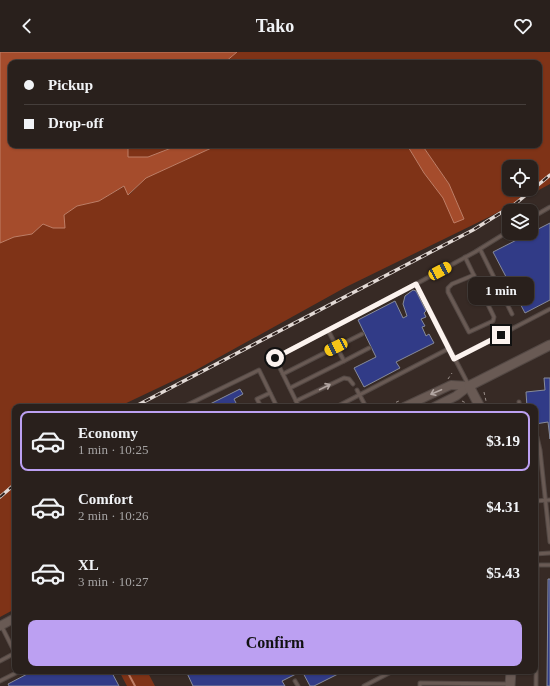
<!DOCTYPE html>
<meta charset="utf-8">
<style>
:root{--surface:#29201c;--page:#352d29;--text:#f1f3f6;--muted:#a5a3a3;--line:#453e3b;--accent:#bca0f2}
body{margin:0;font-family:Georgia,serif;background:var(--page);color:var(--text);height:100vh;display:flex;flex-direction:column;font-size:15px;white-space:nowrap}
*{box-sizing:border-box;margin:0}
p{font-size:13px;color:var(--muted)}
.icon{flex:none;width:22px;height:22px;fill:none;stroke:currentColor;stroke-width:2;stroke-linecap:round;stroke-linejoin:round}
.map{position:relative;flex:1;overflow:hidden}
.side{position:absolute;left:12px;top:352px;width:526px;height:270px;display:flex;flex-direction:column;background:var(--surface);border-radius:8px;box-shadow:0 1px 3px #0004,0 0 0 1px var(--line)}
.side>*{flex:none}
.top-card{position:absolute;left:8px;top:8px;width:534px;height:88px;border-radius:8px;box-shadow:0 1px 3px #0004,0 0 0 1px var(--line);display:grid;align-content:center;height:88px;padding:0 16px;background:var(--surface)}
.tools{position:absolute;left:502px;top:108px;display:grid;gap:8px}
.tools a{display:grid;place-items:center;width:36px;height:36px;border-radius:8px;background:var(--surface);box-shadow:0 1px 3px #0004,0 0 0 1px var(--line);font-size:20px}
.end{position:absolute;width:18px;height:18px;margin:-9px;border:5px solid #fcf3ef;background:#111;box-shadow:0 0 0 2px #111}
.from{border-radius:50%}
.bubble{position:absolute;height:28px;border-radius:8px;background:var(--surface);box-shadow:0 1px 3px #0004,0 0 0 1px var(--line);font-size:13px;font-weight:600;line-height:28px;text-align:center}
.car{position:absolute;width:12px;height:24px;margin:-12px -6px;border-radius:5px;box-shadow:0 0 3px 1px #0007;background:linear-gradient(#f5c518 24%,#345 0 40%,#f5c518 0 76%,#345 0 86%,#f5c518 0)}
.top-card b{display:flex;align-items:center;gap:14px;height:38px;font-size:15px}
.top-card b+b{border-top:1px solid var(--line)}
.top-card i{width:10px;height:10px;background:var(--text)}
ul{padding:7px 0 0;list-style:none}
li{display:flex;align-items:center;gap:12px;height:60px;margin:0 8px 6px;padding:0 8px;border:2px solid transparent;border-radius:8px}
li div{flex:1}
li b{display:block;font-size:15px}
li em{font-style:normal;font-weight:600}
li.on{border-color:var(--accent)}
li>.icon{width:36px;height:36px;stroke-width:1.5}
.button{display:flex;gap:8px;margin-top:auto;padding:8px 16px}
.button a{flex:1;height:46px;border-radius:8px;background:var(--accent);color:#111;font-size:16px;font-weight:600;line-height:46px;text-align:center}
header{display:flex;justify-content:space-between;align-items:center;height:52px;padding:0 16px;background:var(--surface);font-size:18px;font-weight:600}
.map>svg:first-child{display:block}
</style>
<header><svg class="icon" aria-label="back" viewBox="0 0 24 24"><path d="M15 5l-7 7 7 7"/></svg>Tako<svg class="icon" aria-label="heart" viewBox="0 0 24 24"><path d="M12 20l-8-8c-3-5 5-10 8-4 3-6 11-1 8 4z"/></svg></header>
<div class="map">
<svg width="550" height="634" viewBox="0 0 550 634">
<rect width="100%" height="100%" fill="#372a25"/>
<!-- green -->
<g fill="#7f3317" fill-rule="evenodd">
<path d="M 237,0 L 550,0 L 550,132 L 489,165 L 346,235 L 196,318 L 118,355 L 15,355 L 15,557 L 0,565 L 0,191 L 14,185 L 32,182 L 43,172 L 53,176 L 64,163 L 77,154 L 99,149 L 125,134 L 129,143 L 146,126 L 218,93 L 407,93 L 424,121 L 444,146 L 454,170 L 464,167 L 449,132 L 422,93 L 539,93 L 539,11 L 224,11 ZM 509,115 L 531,115 L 531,137 L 509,137 Z"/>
<polygon points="128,93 179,93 148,105 128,105"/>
<polygon points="119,619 147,619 155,634 127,634"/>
</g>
<!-- water -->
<g fill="#a54c2c" stroke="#bf7e66">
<polygon points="0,0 237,0 224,11 11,11 11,93 128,93 128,105 148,105 179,93 218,93 146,126 128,143 124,134 99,149 77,154 64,163 65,176 53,176 43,172 32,182 14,185 0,191"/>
<polygon points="407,93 422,93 449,132 464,167 454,171 443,146 424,121"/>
</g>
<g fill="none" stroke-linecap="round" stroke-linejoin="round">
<!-- stream -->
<polyline stroke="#bf7e66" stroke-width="2" points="127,619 135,634"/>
</g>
<!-- building -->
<g fill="#313b87" stroke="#878b9a">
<polygon points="550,171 550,248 525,261 493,200"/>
<polygon points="413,238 416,239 426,259 424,261 426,265 421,267 425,274 422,275 426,284 429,282 434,291 396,310 400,316 364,335 354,316 376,305 358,268 395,249 403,266 407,264 403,252 405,244"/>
<polygon points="544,326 550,326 550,387 548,370 535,372 535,355 527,355 526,340 545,338"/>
<polygon points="240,337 243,342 234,347 238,355 204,355"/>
<polygon points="548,527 550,527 550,634 547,634"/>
<polygon points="33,619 111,619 119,634 9,634 8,632"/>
<polygon points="186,619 344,619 314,634 310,634 302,619 282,629 285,634 193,634"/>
</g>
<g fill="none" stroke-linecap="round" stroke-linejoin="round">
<!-- service casing -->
<g stroke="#534844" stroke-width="5">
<g id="service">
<polyline points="531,166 550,155"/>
<polyline points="480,197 512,262"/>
<polyline points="465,205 494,265 493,269 469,280 448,240 448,236 452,232 474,223"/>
<polyline points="454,307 550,257"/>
<polyline points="344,309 369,296"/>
<polyline points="283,322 362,282"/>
<polyline points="468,332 416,232 475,200 509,179"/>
<polyline points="290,336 344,309 328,278"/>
<polyline points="357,338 366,355"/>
<polyline points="296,349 344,326 349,327 353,332"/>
<polyline points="519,350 520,355"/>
<polyline points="183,355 259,318 277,355"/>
<polyline points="261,355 257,347 270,341"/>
<polyline points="299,355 275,306 416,232"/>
<polyline points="336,355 448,297"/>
<polyline points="535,384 537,385 540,398 550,490"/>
<polyline points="535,449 550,448"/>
<polyline points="535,502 550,501"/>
<polyline points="535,513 550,513"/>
<polyline points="0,609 15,601 2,575"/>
<polyline points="0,629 20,619"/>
<polyline points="295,629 298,634"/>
<polyline points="364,634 393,619"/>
<polyline points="420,634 420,631 509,632"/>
<polyline points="536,634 537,513"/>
</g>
</g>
<!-- tertiary casing -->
<g stroke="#534844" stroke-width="10">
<g id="tertiary">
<polyline points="404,355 451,333 469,334"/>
<polyline points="434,355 456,344 469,334"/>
<polyline points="0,574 15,566"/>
</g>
</g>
<!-- secondary casing -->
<g stroke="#534844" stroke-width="11">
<g id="secondary">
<polyline points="480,355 469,334 550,293"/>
<polyline points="510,634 511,619"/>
</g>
</g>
<!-- path -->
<g stroke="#9b908b" stroke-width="1" stroke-dasharray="3 3" stroke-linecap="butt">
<polyline points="448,327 452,321"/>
<polyline points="484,340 486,349"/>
<polyline points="462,349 466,351"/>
<polyline points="385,355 399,349"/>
</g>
<!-- service -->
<use href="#service" stroke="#695a54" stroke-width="3"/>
<!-- tertiary -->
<use href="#tertiary" stroke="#695a54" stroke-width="8"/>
<!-- secondary -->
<use href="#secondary" stroke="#695a54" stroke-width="9"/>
<!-- rail casing -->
<g stroke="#e2d9d5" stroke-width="3.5">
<g id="rail">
<polyline points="134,355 473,178 515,152 550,123"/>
<polyline points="0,445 15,432"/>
</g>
</g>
<!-- rail -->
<use href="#rail" stroke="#2d201c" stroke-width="2" stroke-dasharray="6" stroke-linecap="butt"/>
</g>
<!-- one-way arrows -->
<defs><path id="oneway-shaft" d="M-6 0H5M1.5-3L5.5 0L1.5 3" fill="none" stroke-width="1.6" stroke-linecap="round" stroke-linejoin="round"/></defs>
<g stroke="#b2a6a2">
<use href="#oneway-shaft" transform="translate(325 335) rotate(-26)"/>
<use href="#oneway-shaft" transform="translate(436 340) rotate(157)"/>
</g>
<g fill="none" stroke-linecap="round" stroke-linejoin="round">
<!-- route -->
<polyline stroke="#fcf3ef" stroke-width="5" points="275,306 416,232 454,307 501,283"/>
</g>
</svg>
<div class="tools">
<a><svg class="icon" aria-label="locate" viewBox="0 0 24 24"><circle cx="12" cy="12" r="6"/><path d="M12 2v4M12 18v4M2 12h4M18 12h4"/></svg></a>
<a><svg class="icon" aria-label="layers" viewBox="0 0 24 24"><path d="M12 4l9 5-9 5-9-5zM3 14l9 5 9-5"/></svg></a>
</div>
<i class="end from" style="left:275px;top:306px"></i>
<i class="end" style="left:501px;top:283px"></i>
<div class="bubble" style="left:468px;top:225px;width:66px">1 min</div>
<i class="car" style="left:440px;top:219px;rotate:62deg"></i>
<i class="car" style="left:336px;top:295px;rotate:243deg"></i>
<div class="top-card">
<b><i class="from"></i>Pickup</b>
<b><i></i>Drop-off</b>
</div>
<section class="side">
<ul>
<li class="on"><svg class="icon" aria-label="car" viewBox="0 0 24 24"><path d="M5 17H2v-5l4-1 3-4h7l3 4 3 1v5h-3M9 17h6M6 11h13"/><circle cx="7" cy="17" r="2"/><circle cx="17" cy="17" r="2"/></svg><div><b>Economy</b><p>1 min · 10:25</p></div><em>$3.19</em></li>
<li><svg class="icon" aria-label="car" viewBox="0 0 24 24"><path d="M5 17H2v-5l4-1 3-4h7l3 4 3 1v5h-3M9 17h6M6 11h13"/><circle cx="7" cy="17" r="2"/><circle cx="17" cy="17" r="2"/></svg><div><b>Comfort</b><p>2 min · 10:26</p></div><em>$4.31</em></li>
<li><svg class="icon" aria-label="car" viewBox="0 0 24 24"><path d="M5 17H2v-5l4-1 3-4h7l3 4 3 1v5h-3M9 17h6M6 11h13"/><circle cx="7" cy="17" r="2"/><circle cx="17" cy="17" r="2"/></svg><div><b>XL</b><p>3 min · 10:27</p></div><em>$5.43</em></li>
</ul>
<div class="button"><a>Confirm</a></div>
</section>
</div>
